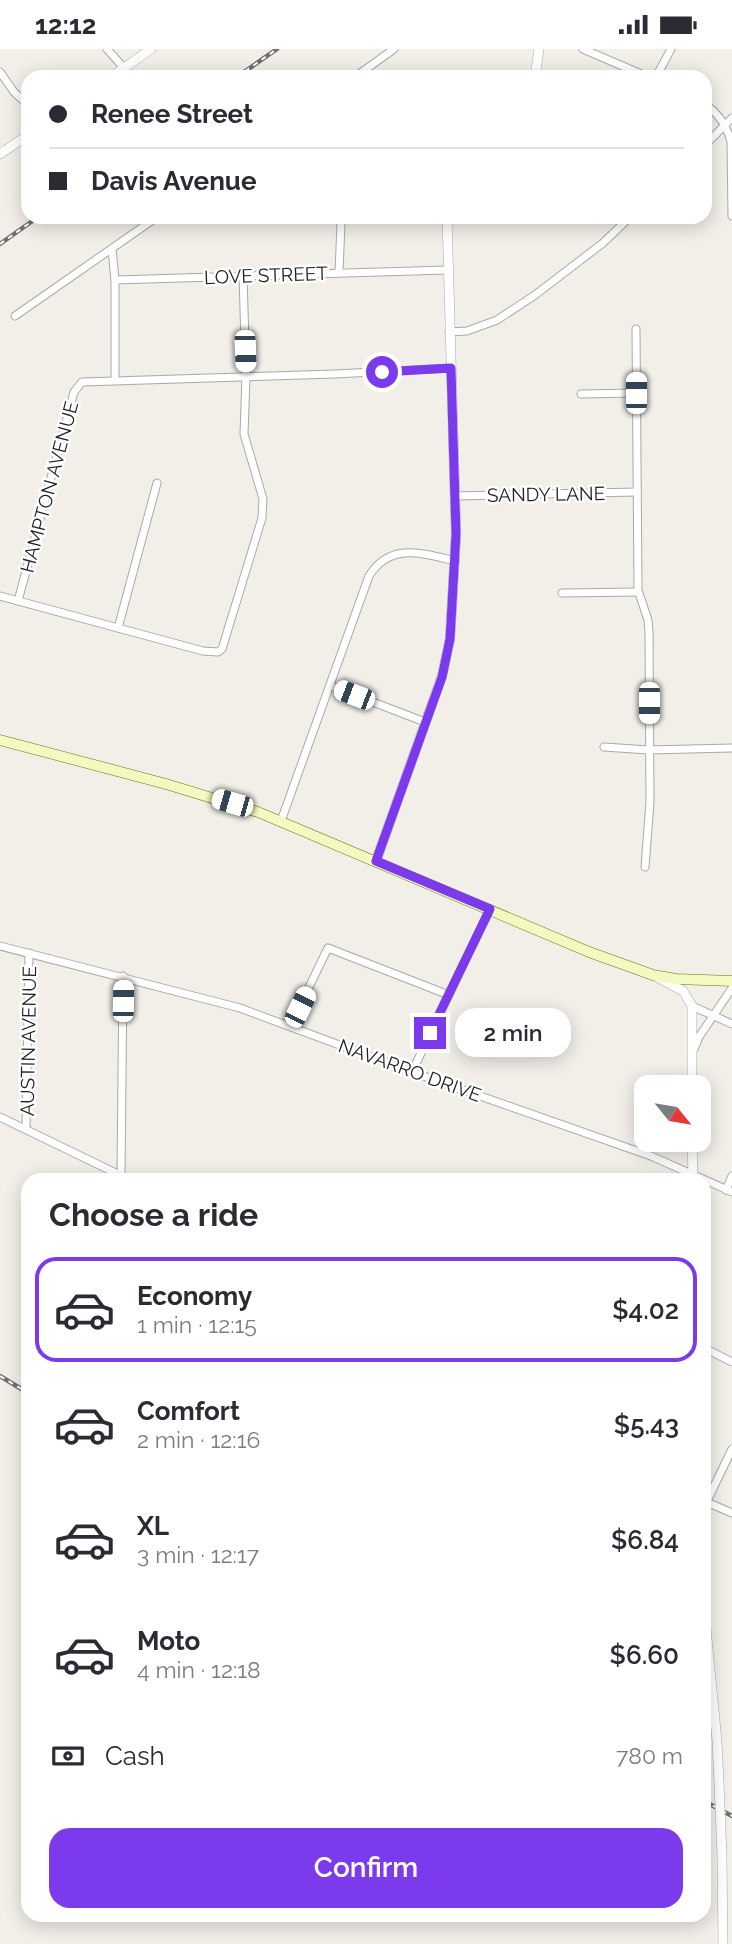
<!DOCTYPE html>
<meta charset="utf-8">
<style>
:root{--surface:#fff;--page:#f2f2f3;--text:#2b2b33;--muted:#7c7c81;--line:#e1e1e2;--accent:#7c3aed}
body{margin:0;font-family:Raleway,sans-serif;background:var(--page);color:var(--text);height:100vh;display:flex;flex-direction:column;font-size:26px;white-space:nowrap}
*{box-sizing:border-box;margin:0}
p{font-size:23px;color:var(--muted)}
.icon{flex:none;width:38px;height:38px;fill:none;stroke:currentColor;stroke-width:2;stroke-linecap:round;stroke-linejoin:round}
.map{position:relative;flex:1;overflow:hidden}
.sheet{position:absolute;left:21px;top:1124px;width:690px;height:749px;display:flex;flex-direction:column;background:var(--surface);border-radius:21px;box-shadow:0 4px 18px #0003}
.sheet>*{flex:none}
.hud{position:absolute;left:21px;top:21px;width:691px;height:154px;border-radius:21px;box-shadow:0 4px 18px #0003;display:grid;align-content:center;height:154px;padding:0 28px;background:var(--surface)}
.needle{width:46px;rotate:120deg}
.controls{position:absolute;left:634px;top:1026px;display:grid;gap:14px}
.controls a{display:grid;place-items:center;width:77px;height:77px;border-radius:14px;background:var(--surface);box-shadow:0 4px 18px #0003;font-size:35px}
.end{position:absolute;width:32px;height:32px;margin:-16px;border:9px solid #7c3aed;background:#fff;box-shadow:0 0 0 4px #fff}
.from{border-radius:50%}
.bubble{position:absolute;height:49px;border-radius:21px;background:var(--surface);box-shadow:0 4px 18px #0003;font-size:23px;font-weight:600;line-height:49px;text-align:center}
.car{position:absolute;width:21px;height:42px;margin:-21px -10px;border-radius:9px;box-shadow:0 0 5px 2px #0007;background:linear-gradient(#fff 24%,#345 0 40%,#fff 0 76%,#345 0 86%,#fff 0)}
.hud b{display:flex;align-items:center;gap:24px;height:66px;font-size:26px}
.hud b+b{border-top:2px solid var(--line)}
.hud i{width:18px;height:18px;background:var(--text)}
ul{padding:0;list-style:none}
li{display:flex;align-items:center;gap:21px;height:105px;margin:0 14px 10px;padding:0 14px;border:4px solid transparent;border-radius:21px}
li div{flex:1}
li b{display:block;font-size:26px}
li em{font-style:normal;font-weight:600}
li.current{border-color:var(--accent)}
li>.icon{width:63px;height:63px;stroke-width:1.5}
h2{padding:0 28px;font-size:32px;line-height:84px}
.pay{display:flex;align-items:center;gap:18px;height:77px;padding:0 28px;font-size:26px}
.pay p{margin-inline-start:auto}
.primary-button{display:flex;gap:14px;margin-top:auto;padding:14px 28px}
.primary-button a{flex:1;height:80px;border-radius:21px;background:var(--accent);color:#fff;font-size:28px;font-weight:600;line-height:80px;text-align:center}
.status{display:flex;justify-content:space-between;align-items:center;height:49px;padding:0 35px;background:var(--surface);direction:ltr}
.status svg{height:19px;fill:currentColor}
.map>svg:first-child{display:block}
</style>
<div class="status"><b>12:12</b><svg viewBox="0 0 49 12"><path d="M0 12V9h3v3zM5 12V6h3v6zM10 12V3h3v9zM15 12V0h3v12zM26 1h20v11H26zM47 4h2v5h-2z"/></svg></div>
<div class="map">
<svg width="732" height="1895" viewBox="0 0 732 1895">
<rect width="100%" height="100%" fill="#f2efe9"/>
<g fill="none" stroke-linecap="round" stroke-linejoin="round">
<!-- minor casing -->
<g stroke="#a9a9a9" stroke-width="9">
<g id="minor">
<polyline points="107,0 124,19"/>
<polyline points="583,0 648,28"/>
<polyline points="0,23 14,43 28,56"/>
<polyline points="355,28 394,0"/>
<polyline points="656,28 671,0"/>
<path d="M 705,55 C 719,65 727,77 731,93 L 732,167"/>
<polyline points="705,96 732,69"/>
<polyline points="112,200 115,231 115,331"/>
<polyline points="339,224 341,174"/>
<polyline points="115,231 447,221"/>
<polyline points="15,267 157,168"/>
<polyline points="636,280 638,541 648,571 649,583 650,753 645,818"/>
<polyline points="449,283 467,282 497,271 535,246 603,194 630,168"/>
<polyline points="581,345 636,344"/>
<polyline points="455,447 637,443"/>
<polyline points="562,544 638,543"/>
<polyline points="0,547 203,602 218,603 222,600 262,469 263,450 244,385 246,328 243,226"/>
<polyline points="18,552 74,343 82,333 335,325 451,319"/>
<polyline points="118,579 157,434"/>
<polyline points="331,637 425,673"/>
<polyline points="604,698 648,701 732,699"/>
<path d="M 281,772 L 369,527 C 390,493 422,504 455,512"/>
<polyline points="0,897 240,959 412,1023 651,1107 732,1143"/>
<polyline points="692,957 732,975"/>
<polyline points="290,977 328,899 449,946"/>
<polyline points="694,1000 699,988 732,939"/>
<polyline points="412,1023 490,860"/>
<polyline points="0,1068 128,1130"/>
<polyline points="26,1080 29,904"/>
<polyline points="121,1127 123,927"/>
<polyline points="726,1141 732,1127"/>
<polyline points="704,1299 732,1313"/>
<polyline points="704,1452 732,1464"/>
<polyline points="707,1452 732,1400"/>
</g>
</g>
<!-- tertiary casing -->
<g stroke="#a9a9a9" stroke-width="10">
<g id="tertiary">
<polyline points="111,28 151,0"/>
<polyline points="535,28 539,0"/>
<polyline points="0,105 28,86"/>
<polyline points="376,812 442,627 450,590 456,485 447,168"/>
<polyline points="657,928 683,942 692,957 692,1038"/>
<polyline points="692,1090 693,1130"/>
<polyline points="704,1559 717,1692 719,1734"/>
<polyline points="722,1808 723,1895"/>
</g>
</g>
<!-- secondary casing -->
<g stroke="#677b07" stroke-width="11">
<polyline id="secondary" points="0,691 166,735 258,763 589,903 653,926 676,930 732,932"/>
</g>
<!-- minor -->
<use href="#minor" stroke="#fff" stroke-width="7"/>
<!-- tertiary -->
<use href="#tertiary" stroke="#fff" stroke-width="9"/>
<!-- secondary -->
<use href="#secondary" stroke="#f3f9c0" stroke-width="10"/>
<!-- rail casing -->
<g stroke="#707070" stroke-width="4.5">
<g id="rail">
<polyline points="237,28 277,0"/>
<polyline points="0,195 38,168"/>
<polyline points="0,1327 28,1344"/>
<polyline points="704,1752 732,1767"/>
</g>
</g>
<!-- rail -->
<use href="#rail" stroke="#fff" stroke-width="2" stroke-dasharray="5" stroke-linecap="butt"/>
<!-- tertiary-bridge casing -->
<g stroke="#a9a9a9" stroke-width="10" stroke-linecap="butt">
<polyline id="tertiary-bridge" points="719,1734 722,1808"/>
</g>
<!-- tertiary-bridge -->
<use href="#tertiary-bridge" stroke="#fff" stroke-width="9"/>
</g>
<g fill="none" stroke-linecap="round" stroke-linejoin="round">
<!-- route -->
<polyline stroke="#7c3aed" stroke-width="9" points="382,323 451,319 456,485 450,590 442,628 376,812 490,860 430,984"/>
</g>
<g text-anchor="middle" stroke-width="5" stroke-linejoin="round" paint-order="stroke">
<!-- street labels -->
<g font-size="19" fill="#222" stroke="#fff">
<text transform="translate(266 226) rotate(-2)" y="7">LOVE STREET</text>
<text transform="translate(49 438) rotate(-75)" y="7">HAMPTON AVENUE</text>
<text transform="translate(546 445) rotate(-1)" y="7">SANDY LANE</text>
<text transform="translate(28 992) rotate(-89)" y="7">AUSTIN AVENUE</text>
<text transform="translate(410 1021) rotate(20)" y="7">NAVARRO DRIVE</text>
</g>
</g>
</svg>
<div class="controls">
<a><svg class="needle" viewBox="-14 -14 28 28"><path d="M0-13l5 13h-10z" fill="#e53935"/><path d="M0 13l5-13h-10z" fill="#7c7c81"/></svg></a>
</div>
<i class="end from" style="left:382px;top:323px"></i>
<i class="end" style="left:430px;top:984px"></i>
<div class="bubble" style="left:455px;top:959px;width:116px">2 min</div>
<i class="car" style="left:245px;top:302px;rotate:178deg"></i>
<i class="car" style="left:636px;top:344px;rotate:0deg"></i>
<i class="car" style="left:354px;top:646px;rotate:291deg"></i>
<i class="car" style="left:649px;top:654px;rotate:180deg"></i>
<i class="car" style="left:232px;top:754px;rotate:286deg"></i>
<i class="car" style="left:123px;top:952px;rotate:1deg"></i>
<i class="car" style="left:300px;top:958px;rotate:26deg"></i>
<div class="hud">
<b><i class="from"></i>Renee Street</b>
<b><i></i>Davis Avenue</b>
</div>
<section class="sheet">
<h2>Choose a ride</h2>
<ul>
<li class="current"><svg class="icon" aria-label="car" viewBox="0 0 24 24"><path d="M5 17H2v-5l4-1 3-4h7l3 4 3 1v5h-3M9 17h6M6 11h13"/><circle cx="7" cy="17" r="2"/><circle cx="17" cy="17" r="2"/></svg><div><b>Economy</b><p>1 min · 12:15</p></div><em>$4.02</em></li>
<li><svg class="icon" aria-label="car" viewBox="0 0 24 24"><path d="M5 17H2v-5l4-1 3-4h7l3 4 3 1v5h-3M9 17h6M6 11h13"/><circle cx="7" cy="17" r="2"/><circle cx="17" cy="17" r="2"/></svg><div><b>Comfort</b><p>2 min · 12:16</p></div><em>$5.43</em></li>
<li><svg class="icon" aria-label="car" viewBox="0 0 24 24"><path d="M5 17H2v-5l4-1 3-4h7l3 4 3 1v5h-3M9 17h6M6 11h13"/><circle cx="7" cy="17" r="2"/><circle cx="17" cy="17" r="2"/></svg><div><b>XL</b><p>3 min · 12:17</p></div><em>$6.84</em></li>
<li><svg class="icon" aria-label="car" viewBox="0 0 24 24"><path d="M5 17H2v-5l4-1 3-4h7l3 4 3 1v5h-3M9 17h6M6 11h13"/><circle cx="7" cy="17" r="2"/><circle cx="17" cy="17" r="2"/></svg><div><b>Moto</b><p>4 min · 12:18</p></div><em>$6.60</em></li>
</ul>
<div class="pay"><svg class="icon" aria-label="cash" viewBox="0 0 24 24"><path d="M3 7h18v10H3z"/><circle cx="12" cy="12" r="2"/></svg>Cash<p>780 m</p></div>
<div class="primary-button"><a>Confirm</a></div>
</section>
</div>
